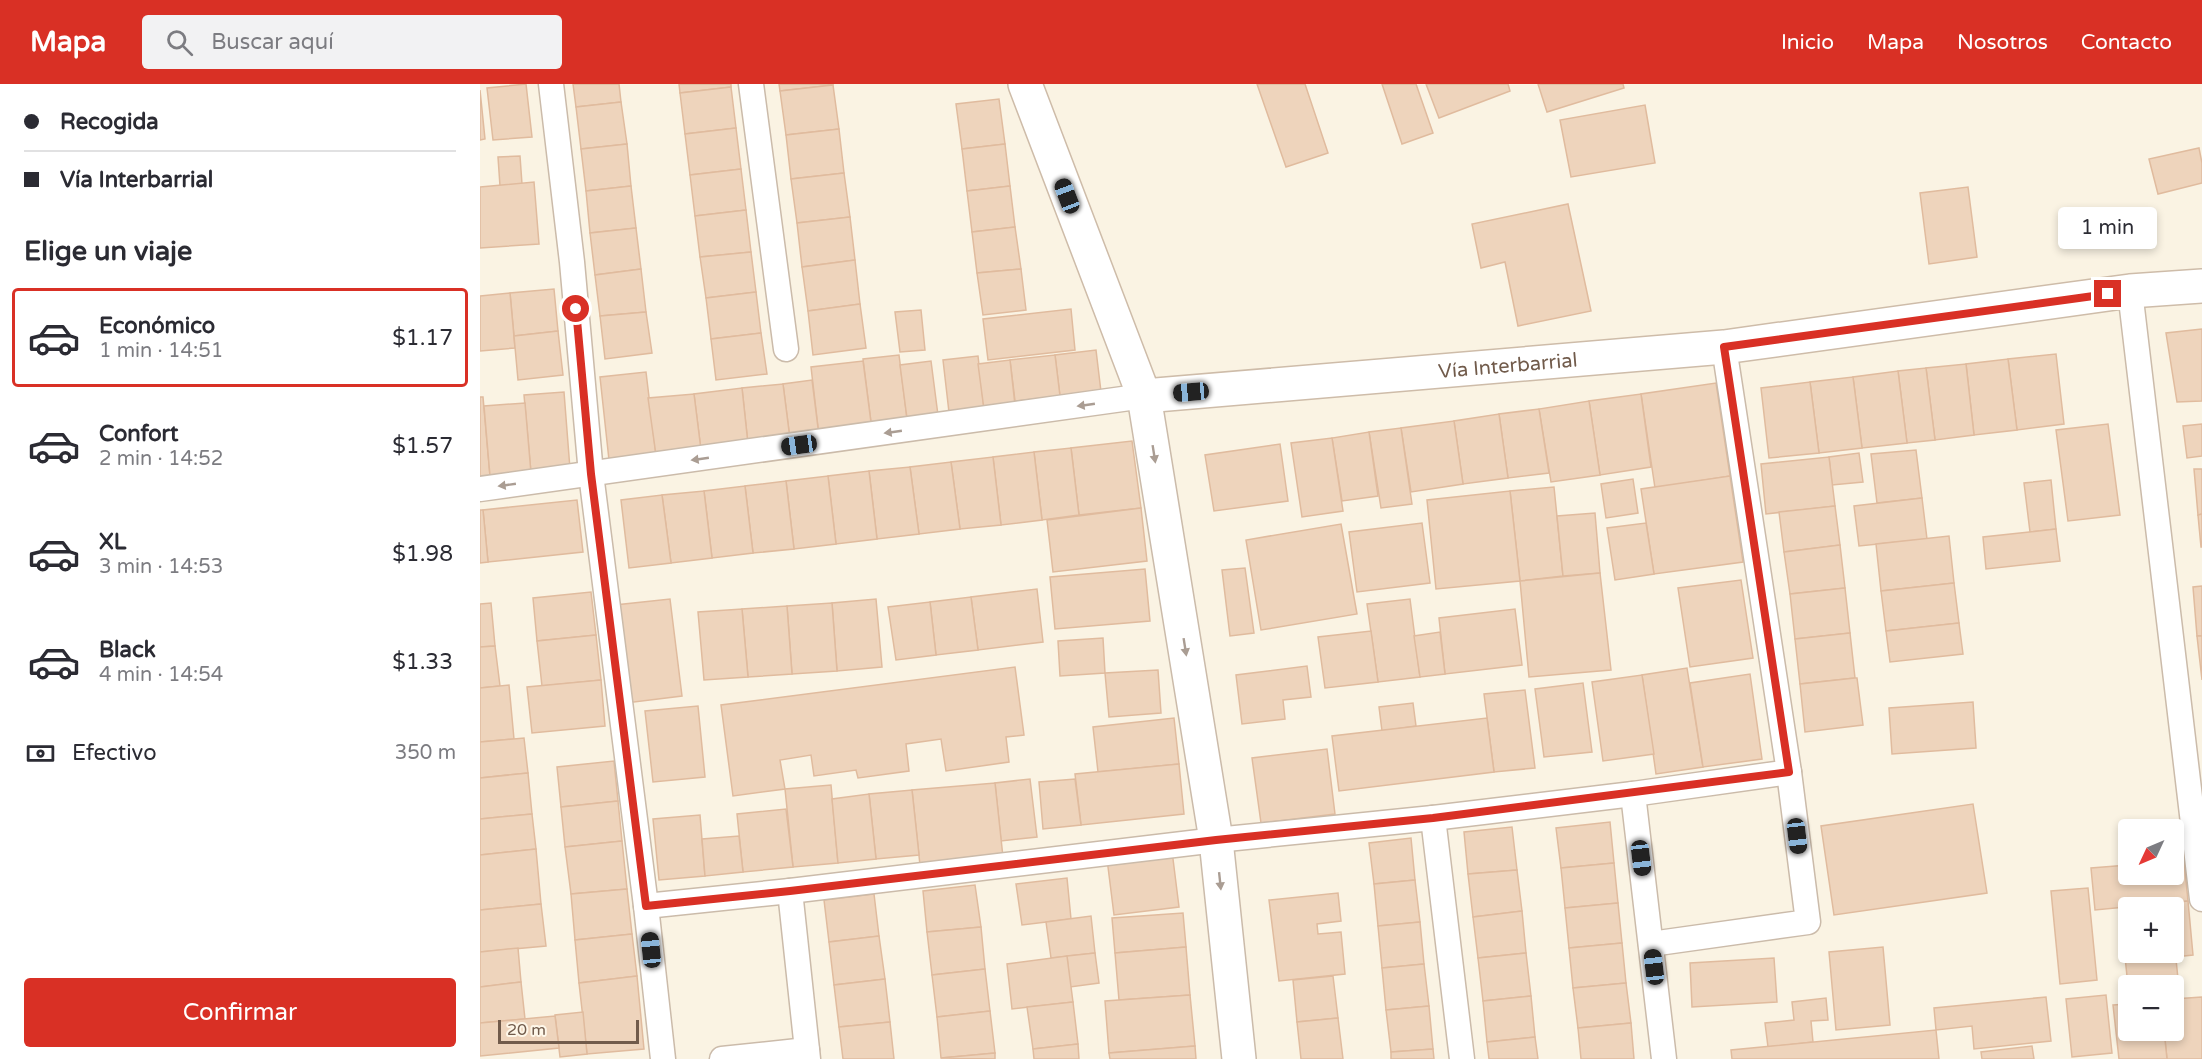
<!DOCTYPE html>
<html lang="es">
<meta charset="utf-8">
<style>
:root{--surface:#fff;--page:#f2f2f3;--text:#2b2b33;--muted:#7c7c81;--line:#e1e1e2;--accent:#d93025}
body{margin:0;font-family:"Varela Round",sans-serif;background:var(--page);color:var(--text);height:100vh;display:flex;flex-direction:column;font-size:22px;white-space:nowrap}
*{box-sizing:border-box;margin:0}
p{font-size:20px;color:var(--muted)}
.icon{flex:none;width:33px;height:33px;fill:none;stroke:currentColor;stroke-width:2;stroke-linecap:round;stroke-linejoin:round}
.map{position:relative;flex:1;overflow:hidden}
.sheet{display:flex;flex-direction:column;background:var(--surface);width:480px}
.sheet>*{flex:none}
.top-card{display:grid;align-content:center;height:132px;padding:0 24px;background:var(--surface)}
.needle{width:39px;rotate:226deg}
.controls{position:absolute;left:1638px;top:735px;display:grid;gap:12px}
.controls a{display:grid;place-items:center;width:66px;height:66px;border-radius:6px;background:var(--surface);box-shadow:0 3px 9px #0003;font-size:30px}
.scale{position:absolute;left:18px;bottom:15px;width:141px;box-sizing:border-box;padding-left:6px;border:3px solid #715b4b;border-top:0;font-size:16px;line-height:21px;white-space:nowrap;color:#715b4b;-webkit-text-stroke:4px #fef7e9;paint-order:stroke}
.end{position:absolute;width:27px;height:27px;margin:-14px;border:8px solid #d93025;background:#fff;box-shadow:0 0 0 3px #fff}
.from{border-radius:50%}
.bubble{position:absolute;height:42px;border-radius:6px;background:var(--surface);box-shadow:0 3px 9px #0003;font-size:20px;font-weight:600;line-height:42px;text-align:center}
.car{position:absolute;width:18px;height:36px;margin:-18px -9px;border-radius:8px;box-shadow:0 0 4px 2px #0007;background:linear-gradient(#222 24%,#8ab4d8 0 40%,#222 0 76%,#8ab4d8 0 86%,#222 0)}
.top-card b{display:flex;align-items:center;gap:21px;height:57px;font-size:22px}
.top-card b+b{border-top:2px solid var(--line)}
.top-card i{width:15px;height:15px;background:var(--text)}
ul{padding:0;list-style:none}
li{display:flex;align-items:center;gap:18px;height:99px;margin:0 12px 9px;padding:0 12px;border:3px solid transparent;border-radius:6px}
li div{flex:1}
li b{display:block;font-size:22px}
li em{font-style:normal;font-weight:600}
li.active{border-color:var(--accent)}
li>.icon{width:54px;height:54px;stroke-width:1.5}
h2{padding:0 24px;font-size:27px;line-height:72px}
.pay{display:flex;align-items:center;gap:15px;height:66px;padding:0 24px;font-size:22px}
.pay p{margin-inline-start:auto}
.button{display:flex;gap:12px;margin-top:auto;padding:12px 24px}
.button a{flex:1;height:69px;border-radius:6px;background:var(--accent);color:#fff;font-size:24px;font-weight:600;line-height:69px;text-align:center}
header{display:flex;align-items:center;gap:36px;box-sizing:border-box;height:84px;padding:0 30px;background:var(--accent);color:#fff}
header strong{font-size:28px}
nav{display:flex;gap:33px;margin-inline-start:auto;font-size:21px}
.search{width:420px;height:54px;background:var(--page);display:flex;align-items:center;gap:15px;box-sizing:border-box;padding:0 21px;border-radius:6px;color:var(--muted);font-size:22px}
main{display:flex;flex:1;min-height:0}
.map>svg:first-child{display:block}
</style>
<header>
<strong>Mapa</strong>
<div class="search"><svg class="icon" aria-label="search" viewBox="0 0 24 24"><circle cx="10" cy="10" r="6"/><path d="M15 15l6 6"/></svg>Buscar aquí</div>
<nav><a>Inicio</a><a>Mapa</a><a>Nosotros</a><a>Contacto</a></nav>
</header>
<main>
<section class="sheet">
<div class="top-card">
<b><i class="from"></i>Recogida</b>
<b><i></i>Vía Interbarrial</b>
</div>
<h2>Elige un viaje</h2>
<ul>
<li class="active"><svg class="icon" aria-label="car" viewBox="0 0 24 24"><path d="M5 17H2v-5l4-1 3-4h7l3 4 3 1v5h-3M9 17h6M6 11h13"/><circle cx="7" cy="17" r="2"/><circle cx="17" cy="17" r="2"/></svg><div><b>Económico</b><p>1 min · 14:51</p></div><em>$1.17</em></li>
<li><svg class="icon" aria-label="car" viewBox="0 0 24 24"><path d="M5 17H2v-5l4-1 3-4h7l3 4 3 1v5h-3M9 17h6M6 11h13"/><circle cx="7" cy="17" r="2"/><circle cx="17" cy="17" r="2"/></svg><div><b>Confort</b><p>2 min · 14:52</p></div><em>$1.57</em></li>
<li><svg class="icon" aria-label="car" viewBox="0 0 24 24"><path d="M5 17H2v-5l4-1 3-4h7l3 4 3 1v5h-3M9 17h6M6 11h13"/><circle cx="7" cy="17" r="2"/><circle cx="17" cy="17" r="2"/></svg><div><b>XL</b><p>3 min · 14:53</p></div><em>$1.98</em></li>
<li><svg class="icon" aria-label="car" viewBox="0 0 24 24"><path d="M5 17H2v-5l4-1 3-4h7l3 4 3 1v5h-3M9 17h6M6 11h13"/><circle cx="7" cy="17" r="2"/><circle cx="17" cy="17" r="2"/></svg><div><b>Black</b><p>4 min · 14:54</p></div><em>$1.33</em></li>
</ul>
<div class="pay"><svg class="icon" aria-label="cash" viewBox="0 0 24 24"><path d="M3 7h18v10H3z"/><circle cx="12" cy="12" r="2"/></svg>Efectivo<p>350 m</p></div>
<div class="button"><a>Confirmar</a></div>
</section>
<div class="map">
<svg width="1722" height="975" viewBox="0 0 1722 975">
<rect width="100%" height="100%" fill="#faf3e3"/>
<!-- building -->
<g fill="#eed4bc" stroke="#e0bb9e" stroke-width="1.5">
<polygon points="46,0 52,53 13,56 7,4"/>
<polygon points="93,0 139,0 141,18 96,23"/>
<polygon points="199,0 251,0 251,3 200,9"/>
<polygon points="299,0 353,0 353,1 300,7"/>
<polygon points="777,0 825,0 848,69 806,83"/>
<polygon points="902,0 936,0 953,49 922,60"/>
<polygon points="946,0 1028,0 1030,7 959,34"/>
<polygon points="1058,0 1143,0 1144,4 1067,28"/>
<polygon points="353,1 359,45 306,51 300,7"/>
<polygon points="251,3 256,44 205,50 200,9"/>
<polygon points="0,6 5,55 0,56"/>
<polygon points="519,15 525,60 482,65 476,20"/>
<polygon points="141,18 147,60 101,65 96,23"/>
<polygon points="1165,21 1175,79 1091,93 1080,36"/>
<polygon points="256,44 261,85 210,91 205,50"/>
<polygon points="359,45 364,89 311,95 306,51"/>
<polygon points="147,60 151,102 106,107 101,65"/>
<polygon points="525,60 530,102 487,107 482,65"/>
<polygon points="1719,64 1722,79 1722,99 1678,110 1669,75"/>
<polygon points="40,72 42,100 20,102 18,73"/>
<polygon points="261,85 266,126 215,132 210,91"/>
<polygon points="364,89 370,133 317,139 311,95"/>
<polygon points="54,98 59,160 0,164 0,103"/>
<polygon points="151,102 156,144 110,149 106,107"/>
<polygon points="530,102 535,143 492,148 487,107"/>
<polygon points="1488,103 1497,173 1449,180 1440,109"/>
<polygon points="1088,120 1111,227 1038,242 1025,178 1001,184 992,140"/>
<polygon points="266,126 271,168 220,173 215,132"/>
<polygon points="370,133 375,176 322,183 317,139"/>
<polygon points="535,143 541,185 497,189 492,148"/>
<polygon points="156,144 161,185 115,191 110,149"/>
<polygon points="271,168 276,208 226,214 220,173"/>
<polygon points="375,176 380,220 328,227 322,183"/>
<polygon points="161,185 166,228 120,232 115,191"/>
<polygon points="541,185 546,226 503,231 497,189"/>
<polygon points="74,205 78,247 34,252 30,209"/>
<polygon points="276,208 281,249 231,255 226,214"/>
<polygon points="30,209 35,264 0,267 0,212"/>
<polygon points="380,220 386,264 333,271 328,227"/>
<polygon points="591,225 595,266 508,276 503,235"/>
<polygon points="441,226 445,266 420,268 415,228"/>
<polygon points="166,228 172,269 125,275 120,232"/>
<polygon points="1722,245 1722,317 1697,318 1686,249"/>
<polygon points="78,247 83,291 38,296 34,252"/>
<polygon points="281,249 287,290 236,296 231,255"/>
<polygon points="616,266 622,316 581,321 575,271"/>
<polygon points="1576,270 1584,340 1537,346 1528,275"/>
<polygon points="419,271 428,342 392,346 383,275"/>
<polygon points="575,271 580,312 535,317 530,276"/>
<polygon points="498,272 505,333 470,337 463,276"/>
<polygon points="1528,275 1537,346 1494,351 1486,280"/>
<polygon points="530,276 536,330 505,333 498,280"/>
<polygon points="383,277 392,346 339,352 331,283"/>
<polygon points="451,277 459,339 428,342 420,281"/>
<polygon points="1486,280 1494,351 1455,356 1446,284"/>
<polygon points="1446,284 1455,356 1427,359 1418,287"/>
<polygon points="1418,287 1427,359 1382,364 1373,293"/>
<polygon points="166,288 176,371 129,376 120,293"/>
<polygon points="1373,293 1382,364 1339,369 1330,298"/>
<polygon points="332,296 339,352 310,355 303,300"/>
<polygon points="1330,298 1339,369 1289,374 1281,304"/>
<polygon points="1236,299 1250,392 1175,404 1161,310"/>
<polygon points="303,300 310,355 268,360 262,304"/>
<polygon points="262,304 268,360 221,366 214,310"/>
<polygon points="84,308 90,385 51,389 44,311"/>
<polygon points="214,310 221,366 176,371 168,314"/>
<polygon points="1161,310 1171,383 1120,391 1109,317"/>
<polygon points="0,313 3,313 10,392 0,393"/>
<polygon points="1109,317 1120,391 1071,398 1059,325"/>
<polygon points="45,319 51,389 10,392 4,322"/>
<polygon points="1059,325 1069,389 1028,394 1019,330"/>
<polygon points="1019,330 1028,394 983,400 974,337"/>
<polygon points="974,337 983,400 931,408 921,344"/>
<polygon points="1628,340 1640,431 1588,437 1576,346"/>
<polygon points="1722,340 1722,372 1707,374 1703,342"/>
<polygon points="921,344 932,420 901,424 889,348"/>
<polygon points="889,348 898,412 862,417 852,354"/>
<polygon points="852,354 863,427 822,433 811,359"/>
<polygon points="652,357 661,424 599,431 591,364"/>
<polygon points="800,360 808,417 734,427 725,371"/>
<polygon points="591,364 599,431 562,436 554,368"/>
<polygon points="1436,366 1442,414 1397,419 1391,370"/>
<polygon points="554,368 562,436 521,441 513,373"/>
<polygon points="1379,369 1383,398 1352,401 1349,373"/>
<polygon points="513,373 521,441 480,445 471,378"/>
<polygon points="1349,373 1355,422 1286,430 1281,380"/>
<polygon points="471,378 480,445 439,450 430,383"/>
<polygon points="430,383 439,450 397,455 389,387"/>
<polygon points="1714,385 1722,385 1722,430 1718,431"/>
<polygon points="389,387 397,455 356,460 348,392"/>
<polygon points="348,392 356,460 314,465 306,397"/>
<polygon points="1250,392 1263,478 1174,490 1161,405"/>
<polygon points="1153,395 1158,429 1126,434 1121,400"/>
<polygon points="1571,396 1576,445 1550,448 1544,399"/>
<polygon points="306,397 314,465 273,469 265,402"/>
<polygon points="265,402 273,469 232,474 224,407"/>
<polygon points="1074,403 1083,492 1040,497 1030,407"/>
<polygon points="224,407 232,474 191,479 182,411"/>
<polygon points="1030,407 1040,497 956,505 947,416"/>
<polygon points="182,411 191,479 149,484 141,416"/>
<polygon points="1442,414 1447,455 1379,462 1374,422"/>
<polygon points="97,416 103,468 8,478 3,426"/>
<polygon points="1355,422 1360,461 1304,468 1299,428"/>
<polygon points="661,424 667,477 573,488 567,436"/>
<polygon points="0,426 3,426 8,478 0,479"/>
<polygon points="1115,429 1120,489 1083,492 1077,432"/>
<polygon points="1722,430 1722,463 1721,463 1718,431"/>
<polygon points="942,439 950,499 877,508 869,448"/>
<polygon points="1166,439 1174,490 1135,496 1127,444"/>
<polygon points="861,440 877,530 781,546 766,456"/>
<polygon points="1576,445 1580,477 1506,485 1503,453"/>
<polygon points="1469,452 1474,499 1401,507 1396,460"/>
<polygon points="1360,461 1365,504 1310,510 1304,468"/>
<polygon points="765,484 774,549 750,552 742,486"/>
<polygon points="665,485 670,537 575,545 570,493"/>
<polygon points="1120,489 1131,586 1049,593 1040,497"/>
<polygon points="1261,496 1273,574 1210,583 1198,504"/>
<polygon points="1474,499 1479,539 1406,547 1401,507"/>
<polygon points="1722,502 1722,552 1717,552 1713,503"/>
<polygon points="1365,504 1370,549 1315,555 1310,510"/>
<polygon points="557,505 563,558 498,566 491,513"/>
<polygon points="111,508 116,551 57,557 53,514"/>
<polygon points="491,513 498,566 456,571 450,518"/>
<polygon points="190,515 202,612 146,619 135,521"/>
<polygon points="396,515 402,583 357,587 352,519"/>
<polygon points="930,515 940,593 898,598 887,520"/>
<polygon points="450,518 456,571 416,576 408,523"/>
<polygon points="11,519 15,562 0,563 0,520"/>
<polygon points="352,519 357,587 312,590 307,522"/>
<polygon points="307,522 312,590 268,593 262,525"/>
<polygon points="262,525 268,593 224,596 218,528"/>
<polygon points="1035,525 1042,581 965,590 959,534"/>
<polygon points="1479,539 1483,570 1410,578 1406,547"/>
<polygon points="891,547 898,598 845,604 838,553"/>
<polygon points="960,548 965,590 940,593 934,552"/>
<polygon points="1370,549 1375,594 1320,600 1315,555"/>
<polygon points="116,551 121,596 62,602 57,557"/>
<polygon points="1717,552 1722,552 1722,596"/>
<polygon points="623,554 625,589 580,592 578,557"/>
<polygon points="15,562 20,602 0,604 0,563"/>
<polygon points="827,582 831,613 803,616 805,635 762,640 756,591"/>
<polygon points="535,583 544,651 526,653 529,678 466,687 461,655 426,660 429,687 378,694 376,686 334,692 331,671 300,676 305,705 253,712 241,621"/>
<polygon points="1207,584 1223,683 1176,690 1162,591"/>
<polygon points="678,586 681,629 629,633 625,589"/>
<polygon points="1270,590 1282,675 1223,683 1210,599"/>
<polygon points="1162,591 1174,670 1123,677 1112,598"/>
<polygon points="1375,594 1377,594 1383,641 1325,648 1320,600"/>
<polygon points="121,596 125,642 52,649 47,603"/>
<polygon points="1103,599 1112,668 1064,673 1055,605"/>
<polygon points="29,601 34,655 0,658 0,604"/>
<polygon points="1045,606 1055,684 1014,688 1004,610"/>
<polygon points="1493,618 1496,664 1412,670 1409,624"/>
<polygon points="933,619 936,642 902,647 899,623"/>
<polygon points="218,622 225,693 173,698 165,627"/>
<polygon points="694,634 699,680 618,688 613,643"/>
<polygon points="1007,634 1014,688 859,707 852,652"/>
<polygon points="44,654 48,689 0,694 0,658"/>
<polygon points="847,665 855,730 781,739 772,674"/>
<polygon points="134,677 138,717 81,723 77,683"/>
<polygon points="699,680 704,730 601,741 595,690"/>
<polygon points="48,689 52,730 0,735 0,694"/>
<polygon points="550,695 557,753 521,757 515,699"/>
<polygon points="595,695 601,741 563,745 559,698"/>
<polygon points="515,699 523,773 440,781 432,706"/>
<polygon points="351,701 358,779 313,783 305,705"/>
<polygon points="432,706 439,771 396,775 389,710"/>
<polygon points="389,710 396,775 358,779 352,715"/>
<polygon points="138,717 142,757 85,763 81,723"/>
<polygon points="1493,720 1507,809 1354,831 1341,742"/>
<polygon points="306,725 313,783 263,788 257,730"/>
<polygon points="52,730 56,765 0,771 0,735"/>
<polygon points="220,731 225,792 179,796 173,735"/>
<polygon points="1130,738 1134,779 1081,784 1076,744"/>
<polygon points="1032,743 1037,786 988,790 984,748"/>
<polygon points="259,752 263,788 225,792 222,755"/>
<polygon points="931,754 935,796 894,800 889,759"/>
<polygon points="142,757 147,805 91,810 85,763"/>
<polygon points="56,765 61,820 0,826 0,771"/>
<polygon points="692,767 699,823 634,831 627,775"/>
<polygon points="1704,776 1708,817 1615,826 1611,784 1648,781 1648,790 1694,790 1694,777"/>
<polygon points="1134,779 1138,819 1085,824 1081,784"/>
<polygon points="1037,786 1042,827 993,833 988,790"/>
<polygon points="587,794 591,835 542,841 536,800"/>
<polygon points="935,796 940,838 898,842 894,800"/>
<polygon points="495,801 501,843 447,848 443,807"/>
<polygon points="1608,804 1617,896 1580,900 1571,807"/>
<polygon points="147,805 152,850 95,856 91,810"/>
<polygon points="858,809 861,837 837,840 838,850 861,848 865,890 799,897 789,816"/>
<polygon points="394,810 399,852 349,858 344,816"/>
<polygon points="1708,817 1713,871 1695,873 1694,824 1690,824 1689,819"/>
<polygon points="1138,819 1142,859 1089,864 1085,824"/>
<polygon points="1689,819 1690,824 1648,824 1648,868 1694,868 1694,856 1700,914 1694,915 1694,902 1648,902 1640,824"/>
<polygon points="61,820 66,862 0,868 0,826"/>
<polygon points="1042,827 1046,869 998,874 993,833"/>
<polygon points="703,829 706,863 635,869 632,834"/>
<polygon points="611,832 615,869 571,874 566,838"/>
<polygon points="940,838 944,880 902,884 898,842"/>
<polygon points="501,843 505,885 452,891 447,848"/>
<polygon points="152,850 157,892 99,899 95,856"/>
<polygon points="399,852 405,895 354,901 349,858"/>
<polygon points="1142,859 1146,899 1093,904 1089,864"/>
<polygon points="706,863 710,911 639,916 635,869"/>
<polygon points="1403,863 1410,941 1356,946 1349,868"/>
<polygon points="38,864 41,898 0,903 0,868"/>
<polygon points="615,869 619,899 590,903 587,872"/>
<polygon points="1046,869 1051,912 1003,917 998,874"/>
<polygon points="587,872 593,918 532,925 527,880"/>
<polygon points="1294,874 1297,918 1212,923 1210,879"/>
<polygon points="944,880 949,922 906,926 902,884"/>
<polygon points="505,885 510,927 457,933 452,891"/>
<polygon points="157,892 164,965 107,970 99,899"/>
<polygon points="853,892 858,934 817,938 813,896"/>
<polygon points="405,895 410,938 359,943 354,901"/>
<polygon points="41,898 45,935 0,939 0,903"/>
<polygon points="1146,899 1151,939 1098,944 1093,904"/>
<polygon points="710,911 715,962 629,969 625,917"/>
<polygon points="1626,911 1632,969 1592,973 1586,915"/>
<polygon points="1051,912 1055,953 1007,958 1003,917"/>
<polygon points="1566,913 1571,957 1494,965 1492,942 1456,946 1454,924"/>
<polygon points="1722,913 1722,975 1687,975 1684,946 1694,946 1694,915"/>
<polygon points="1346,914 1348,936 1331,937 1333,958 1288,963 1285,939 1314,936 1312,918"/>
<polygon points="593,918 598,960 553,965 547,923"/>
<polygon points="1648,920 1648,946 1684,946 1687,975 1639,975 1633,921"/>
<polygon points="949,922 953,965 911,968 906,926"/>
<polygon points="510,927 515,969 461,974 457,933"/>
<polygon points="103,928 107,970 80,973 75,931"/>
<polygon points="75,932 79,964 0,972 0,939"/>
<polygon points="858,934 863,975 821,975 817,938"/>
<polygon points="410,938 414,975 363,975 359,943"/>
<polygon points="1151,939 1154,975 1101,975 1098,944"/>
<polygon points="1456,946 1459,975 1252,975 1251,966"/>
<polygon points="1055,953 1058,975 1009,975 1007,958"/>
<polygon points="598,960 599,975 554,975 553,965"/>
<polygon points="715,962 716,975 630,975 629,969"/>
<polygon points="1552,962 1554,975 1502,975 1501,968"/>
<polygon points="953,965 954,975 911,975 911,968"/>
<polygon points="515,969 515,975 461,974"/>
</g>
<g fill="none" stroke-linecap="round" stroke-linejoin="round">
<!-- service casing -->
<g stroke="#cbbbaa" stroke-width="27">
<g id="service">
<polyline points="71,0 92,178 111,390 166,822 183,975"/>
<polyline points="271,0 306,265"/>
<polyline points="1650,207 1722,815"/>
<polyline points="0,405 664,312"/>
<polyline points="953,734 982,975"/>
<polyline points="310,807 328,975"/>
<polyline points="166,822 310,807 736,756 953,734 1153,710"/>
<polyline points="1171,860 1328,838 1309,688"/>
<polyline points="242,975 327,966"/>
<polyline points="1184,975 1153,710 1309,688 1244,263"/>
</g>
</g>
<!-- minor casing -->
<g stroke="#cbbbaa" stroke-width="36">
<polyline id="minor" points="664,312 736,756 759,975"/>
</g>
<!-- secondary casing -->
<g stroke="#cebca9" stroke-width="36">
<g id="secondary">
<path id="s1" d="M 545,0 L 664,312 L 1244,263 L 1650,207 L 1722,202"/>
</g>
</g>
<!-- service -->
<use href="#service" stroke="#fff" stroke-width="24"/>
<!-- minor -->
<use href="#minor" stroke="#fff" stroke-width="33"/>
<!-- secondary -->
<use href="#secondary" stroke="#fff" stroke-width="33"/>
</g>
<!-- one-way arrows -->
<defs><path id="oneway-solid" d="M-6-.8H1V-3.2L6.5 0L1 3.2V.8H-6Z" transform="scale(1.5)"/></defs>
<g fill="#aa9d93">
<use href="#oneway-solid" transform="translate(606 321) rotate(172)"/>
<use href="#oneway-solid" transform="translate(413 348) rotate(172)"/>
<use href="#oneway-solid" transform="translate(674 370) rotate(81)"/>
<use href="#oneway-solid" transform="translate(220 375) rotate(172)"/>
<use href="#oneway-solid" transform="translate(27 401) rotate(172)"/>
<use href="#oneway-solid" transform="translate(705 563) rotate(81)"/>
<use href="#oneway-solid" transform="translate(740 797) rotate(84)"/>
</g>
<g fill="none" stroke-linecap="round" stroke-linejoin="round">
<!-- route -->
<polyline stroke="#d93025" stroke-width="8" points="96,225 111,390 166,822 310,807 736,756 953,734 1309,688 1244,263 1628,210"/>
</g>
<g text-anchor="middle" stroke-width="6" stroke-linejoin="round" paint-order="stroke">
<!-- street labels -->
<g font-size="20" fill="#715b4b" stroke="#fef7e9">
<text dy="7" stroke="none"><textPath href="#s1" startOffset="699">Vía Interbarrial</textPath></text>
</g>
</g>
</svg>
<div class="controls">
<a><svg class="needle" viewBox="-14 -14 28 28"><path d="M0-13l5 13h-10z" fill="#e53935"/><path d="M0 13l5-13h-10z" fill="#7c7c81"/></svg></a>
<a>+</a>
<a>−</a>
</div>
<div class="scale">20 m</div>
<i class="end from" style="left:96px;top:225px"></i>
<i class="end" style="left:1628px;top:210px"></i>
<div class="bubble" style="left:1578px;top:123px;width:99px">1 min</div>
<i class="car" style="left:587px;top:112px;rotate:339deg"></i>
<i class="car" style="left:711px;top:308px;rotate:265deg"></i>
<i class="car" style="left:319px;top:361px;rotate:262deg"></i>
<i class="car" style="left:1317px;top:752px;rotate:173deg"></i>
<i class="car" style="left:1161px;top:774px;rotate:173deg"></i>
<i class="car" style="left:171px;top:866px;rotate:354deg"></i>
<i class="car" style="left:1174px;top:883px;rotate:353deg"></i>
</div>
</main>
